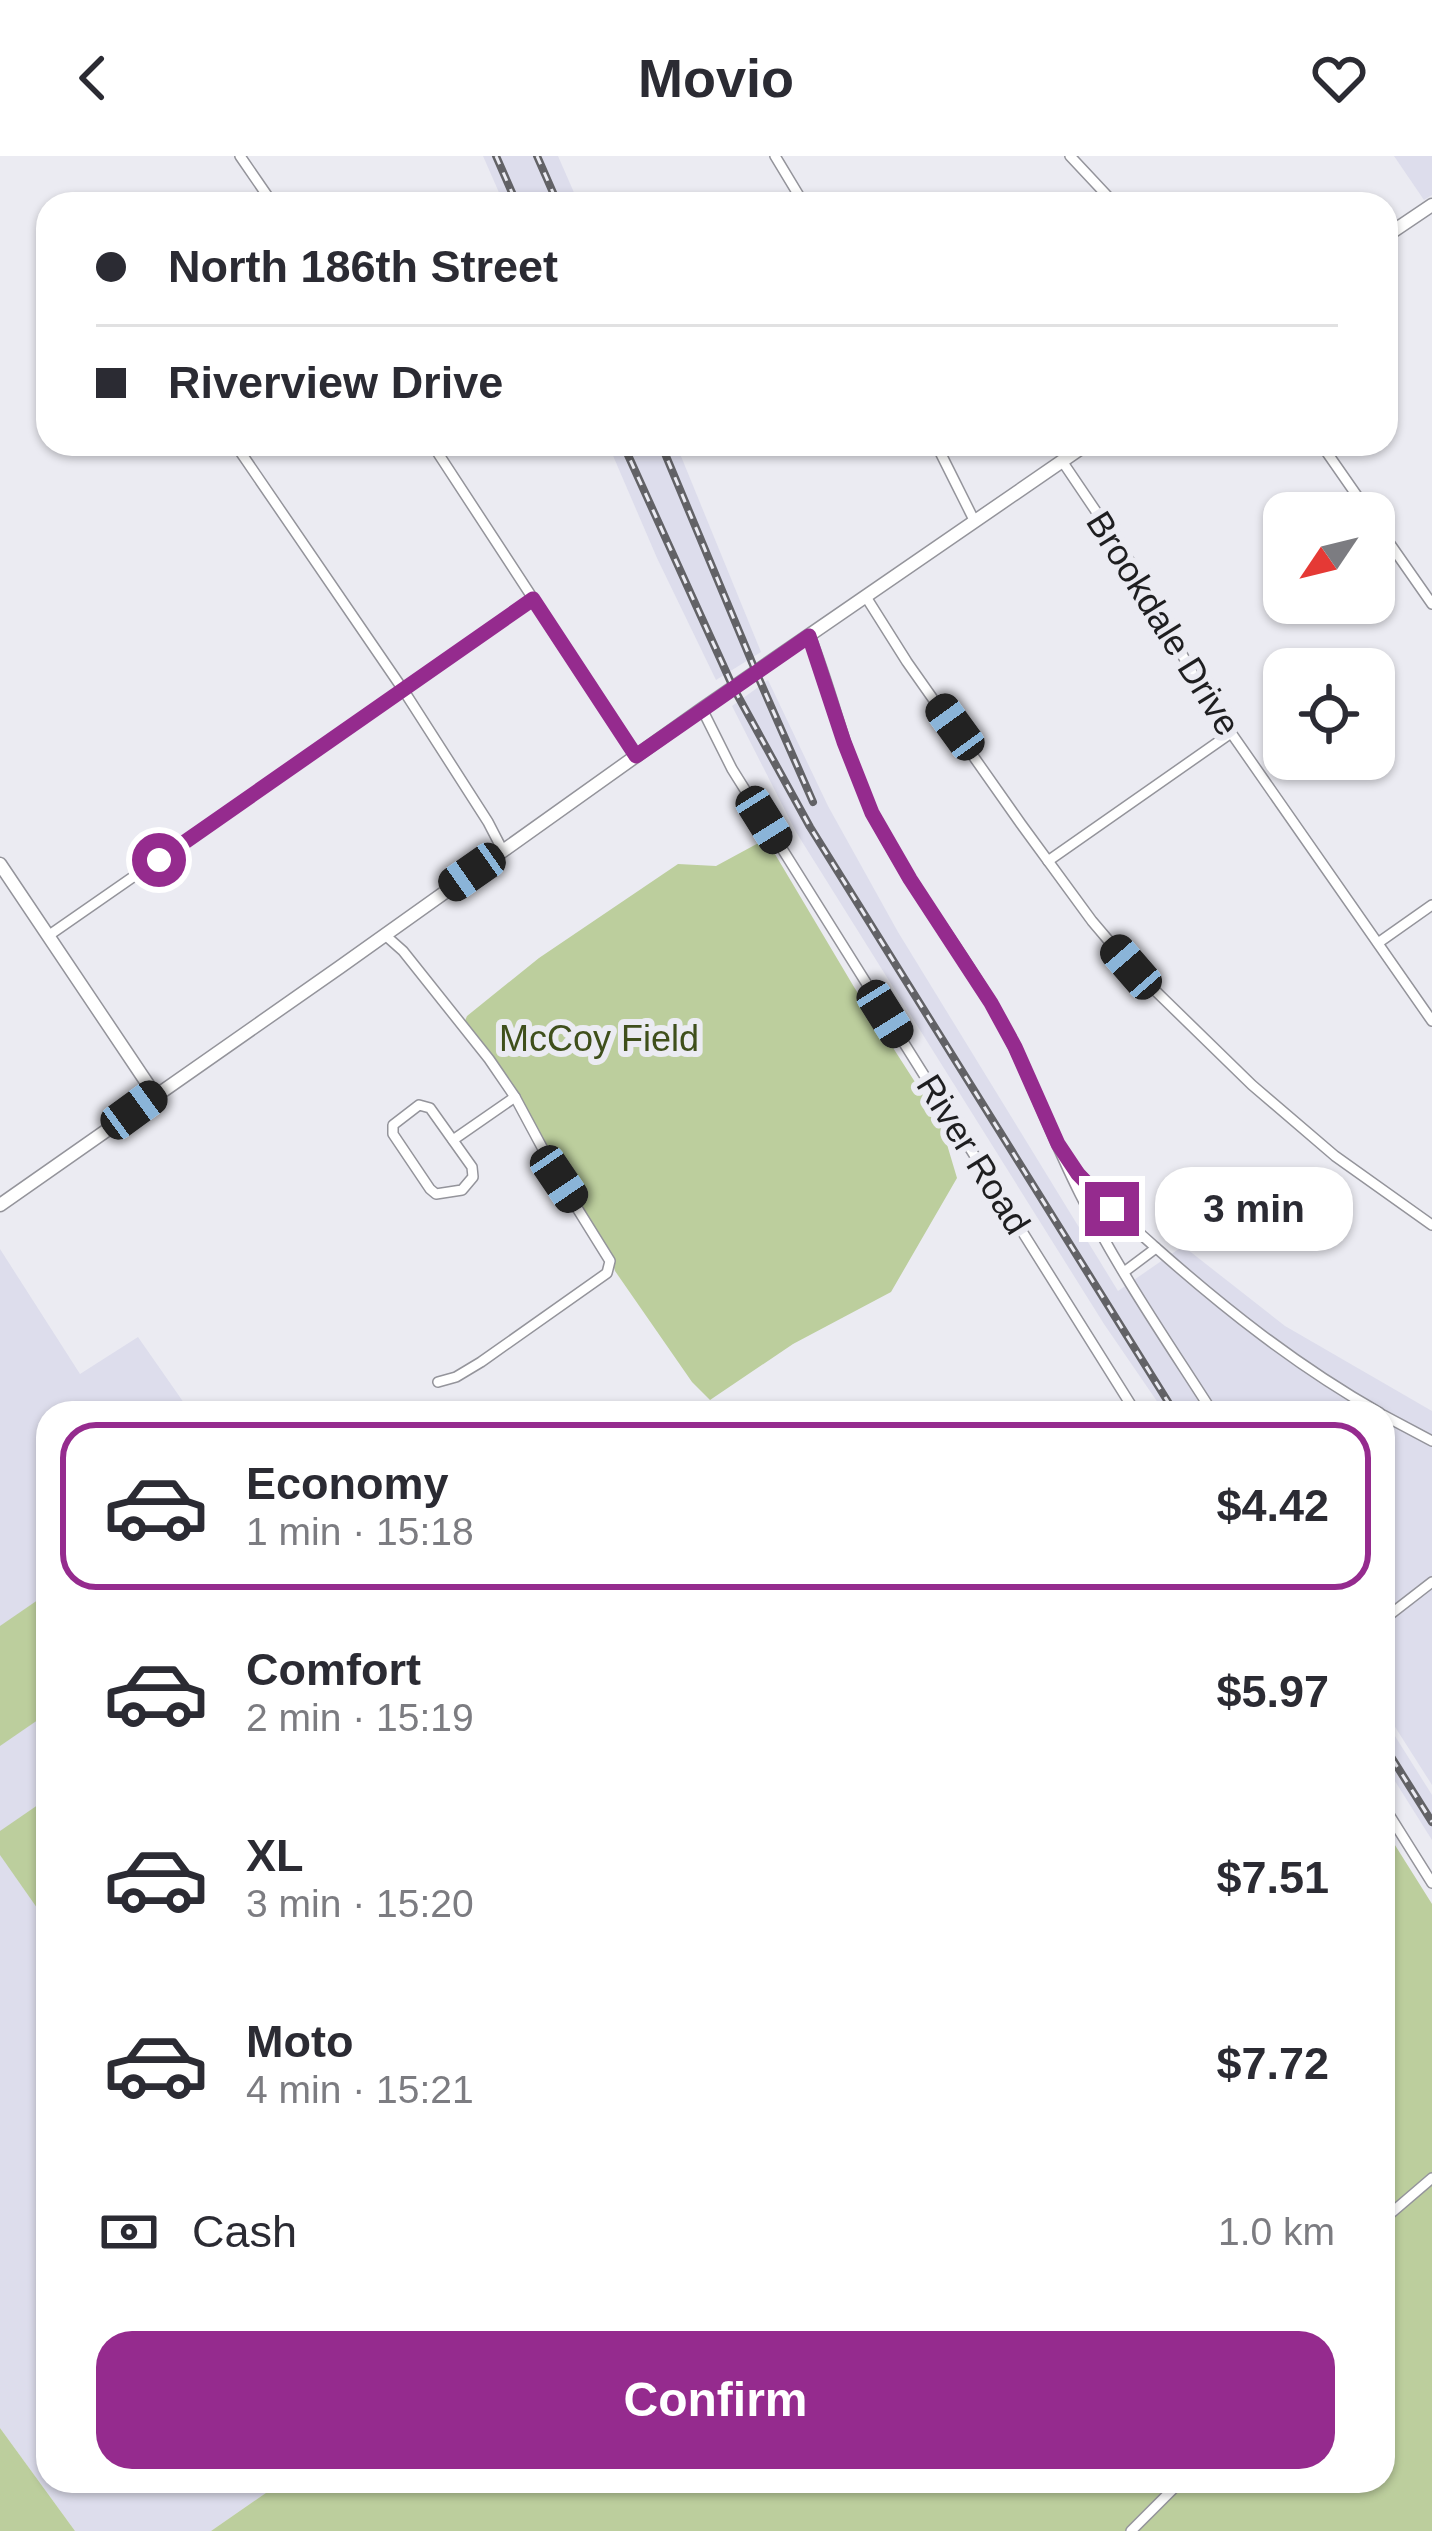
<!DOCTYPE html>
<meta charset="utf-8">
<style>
:root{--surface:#fff;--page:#f7f7f7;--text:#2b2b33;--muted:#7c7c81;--line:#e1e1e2;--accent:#952b8e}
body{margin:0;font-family:Helvetica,sans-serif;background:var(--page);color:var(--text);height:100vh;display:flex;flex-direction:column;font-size:45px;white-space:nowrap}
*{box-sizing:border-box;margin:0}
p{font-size:39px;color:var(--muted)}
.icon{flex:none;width:66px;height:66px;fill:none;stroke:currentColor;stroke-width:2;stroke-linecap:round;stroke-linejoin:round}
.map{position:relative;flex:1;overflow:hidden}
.side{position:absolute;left:36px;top:1245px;width:1359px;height:1092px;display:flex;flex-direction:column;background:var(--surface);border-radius:36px;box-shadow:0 3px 9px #0004}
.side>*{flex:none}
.banner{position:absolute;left:36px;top:36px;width:1362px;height:264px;border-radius:36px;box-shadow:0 3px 9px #0004;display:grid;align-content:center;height:264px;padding:0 60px;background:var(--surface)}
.needle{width:78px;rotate:235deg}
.buttons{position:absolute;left:1263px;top:336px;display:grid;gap:24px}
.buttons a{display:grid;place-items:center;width:132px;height:132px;border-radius:24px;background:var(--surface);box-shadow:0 3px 9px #0004;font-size:60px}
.end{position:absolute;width:54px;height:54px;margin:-27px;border:15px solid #952b8e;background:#fff;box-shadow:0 0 0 6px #fff}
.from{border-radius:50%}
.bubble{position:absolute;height:84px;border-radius:36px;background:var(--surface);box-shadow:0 3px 9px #0004;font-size:39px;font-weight:800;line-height:84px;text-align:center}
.car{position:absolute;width:36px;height:72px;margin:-36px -18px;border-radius:15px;box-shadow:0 0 9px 3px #0007;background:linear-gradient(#222 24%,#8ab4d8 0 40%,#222 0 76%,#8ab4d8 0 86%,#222 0)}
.banner b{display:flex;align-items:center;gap:42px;height:114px;font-size:45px}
.banner b+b{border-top:3px solid var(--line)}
.banner i{width:30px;height:30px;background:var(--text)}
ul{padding:21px 0 0;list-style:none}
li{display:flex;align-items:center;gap:36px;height:168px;margin:0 24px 18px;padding:0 36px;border:6px solid transparent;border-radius:36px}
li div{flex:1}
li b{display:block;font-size:45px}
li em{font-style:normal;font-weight:800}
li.active{border-color:var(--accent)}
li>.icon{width:108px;height:108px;stroke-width:1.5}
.pay{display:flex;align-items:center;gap:30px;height:132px;padding:0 60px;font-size:45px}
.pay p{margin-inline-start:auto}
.primary-button{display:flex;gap:24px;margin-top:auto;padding:24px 60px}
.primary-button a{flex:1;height:138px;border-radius:36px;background:var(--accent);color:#fff;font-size:48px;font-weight:800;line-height:138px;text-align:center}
header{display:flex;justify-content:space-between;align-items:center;height:156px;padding:0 60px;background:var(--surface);font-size:54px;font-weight:800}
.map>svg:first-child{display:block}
</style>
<header><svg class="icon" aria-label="back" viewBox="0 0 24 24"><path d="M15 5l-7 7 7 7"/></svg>Movio<svg class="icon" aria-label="heart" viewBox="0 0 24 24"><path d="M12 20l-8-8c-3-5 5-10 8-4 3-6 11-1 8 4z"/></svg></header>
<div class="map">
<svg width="1432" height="2375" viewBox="0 0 1432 2375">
<rect width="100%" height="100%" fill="#ebebf2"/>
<!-- built -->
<g fill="#ddddec">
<polygon points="483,0 558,0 579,48 504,48"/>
<polygon points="1394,0 1432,0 1432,39 1424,44"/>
<polygon points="608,288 676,288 761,496 716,524 657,402"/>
<polygon points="768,524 828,650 898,776 1118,1135 1183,1090 1285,1170 1432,1255 1432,1629 1383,1552 1383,1257 1165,1257 1104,1168 796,676 732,550"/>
<polygon points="0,1093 80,1218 138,1181 191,1257 48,1257 48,2325 283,2325 211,2375 75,2375 0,2272"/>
<polygon points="1383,1561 1432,1639 1432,1684 1383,1606"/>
</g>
<!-- green -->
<g fill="#bcce9d">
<polygon points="766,683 854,831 940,965 957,1022 891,1136 793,1188 710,1244 692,1226 615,1115 609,1094 464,867 467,860 539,802 678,708 716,710"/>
<polygon points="48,1437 48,1557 0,1590 0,1470"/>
<polygon points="48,1642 48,1755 42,1759 0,1699 0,1675"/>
<polygon points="1383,1670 1432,1748 1432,2375 211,2375 283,2325 1383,2325"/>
<polygon points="0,2272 75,2375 0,2375"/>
</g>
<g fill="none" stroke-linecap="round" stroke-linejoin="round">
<!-- street casing -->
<g stroke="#94949b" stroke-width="12">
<g id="street">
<polyline points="240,0 273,48"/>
<polyline points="775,0 804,48"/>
<polyline points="1070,0 1115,48"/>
<polyline points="235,288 404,535 488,666 503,695"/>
<polyline points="432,288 636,600"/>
<polyline points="936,288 975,366"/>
<polyline points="1321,288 1369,357"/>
<polyline points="1062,305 1133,410 1204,538 1432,865"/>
<polyline points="1374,365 1432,448"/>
<polyline points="866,441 907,506 1021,668 1092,765 1131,811 1252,929 1335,1000 1432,1069"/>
<path d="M 810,480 C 833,537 845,597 870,653 C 903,722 954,781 991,847 C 1026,909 1048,975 1080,1038 C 1118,1114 1167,1185 1213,1257"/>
<polyline points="702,553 732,613 764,664 1136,1257"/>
<polyline points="1048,705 1231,577"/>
<polyline points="385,779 403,795 489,903 515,941 559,1023 610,1105 607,1117 481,1206 456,1221 438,1226"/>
<polyline points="48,780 533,443"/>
<polyline points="1378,787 1432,749"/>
<polygon points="419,949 430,952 472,1011 473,1021 462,1034 436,1038 430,1033 393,978 393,969"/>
<polyline points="453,984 515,941"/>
<path d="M 1069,1004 C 1093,1037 1124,1063 1154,1090 C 1225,1153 1297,1210 1380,1257"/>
<polyline points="1124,1116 1156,1092"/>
<polyline points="1383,1259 1432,1285"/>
<polyline points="1383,1464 1432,1426"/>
<polyline points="1383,1649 1432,1727"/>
<polyline points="1383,2064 1432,2022"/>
<polyline points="1131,2375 1181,2325"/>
</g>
</g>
<!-- secondary casing -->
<g stroke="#94949b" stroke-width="15">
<g id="secondary">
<polyline points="1386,80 1432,49"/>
<polyline points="0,708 155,939"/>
<polyline points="0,1049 340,811 702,553 1087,288"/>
</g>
</g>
<!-- street -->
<use href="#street" stroke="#fff" stroke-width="9"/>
<!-- secondary -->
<use href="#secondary" stroke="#fff" stroke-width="12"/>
<!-- rail casing -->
<g stroke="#626266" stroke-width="8">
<g id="rail">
<polyline points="496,0 517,48"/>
<polyline points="537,0 558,48"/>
<polyline points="623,288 733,531 810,671 1175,1257"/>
<polyline points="661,288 756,516 813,646"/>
<polyline points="1383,1588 1432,1666"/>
</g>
</g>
<!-- rail -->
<use href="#rail" stroke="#ebebf2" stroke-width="3" stroke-dasharray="9" stroke-linecap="butt"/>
</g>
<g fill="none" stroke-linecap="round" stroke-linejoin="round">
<!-- route -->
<polyline stroke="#952b8e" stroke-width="15" points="159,704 533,443 636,600 809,480 844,586 872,657 910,723 991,847 1015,891 1058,988 1078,1018 1112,1053"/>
</g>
<g text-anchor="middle" stroke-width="12" stroke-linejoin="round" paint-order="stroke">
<!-- street labels -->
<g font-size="36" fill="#1e1e20" stroke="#ebebf2">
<text transform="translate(1164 467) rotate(58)" y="13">Brookdale Drive</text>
<text transform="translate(974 998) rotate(58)" y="13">River Road</text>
</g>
<!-- park labels -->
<g font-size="36" fill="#3f4f1b" stroke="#ebebf2">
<text x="599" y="895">McCoy Field</text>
</g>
</g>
</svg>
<div class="buttons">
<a><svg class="needle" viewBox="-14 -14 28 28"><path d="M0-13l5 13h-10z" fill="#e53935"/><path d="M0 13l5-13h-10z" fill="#7c7c81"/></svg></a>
<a><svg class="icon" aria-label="locate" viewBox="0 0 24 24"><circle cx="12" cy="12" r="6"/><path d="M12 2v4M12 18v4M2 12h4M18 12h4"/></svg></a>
</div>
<i class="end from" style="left:159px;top:704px"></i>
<i class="end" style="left:1112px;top:1053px"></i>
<div class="bubble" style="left:1155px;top:1011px;width:198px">3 min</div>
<i class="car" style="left:955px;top:571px;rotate:324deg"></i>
<i class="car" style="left:764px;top:664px;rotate:148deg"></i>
<i class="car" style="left:472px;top:716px;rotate:235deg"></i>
<i class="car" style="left:1131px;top:811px;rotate:319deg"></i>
<i class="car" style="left:885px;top:858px;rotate:148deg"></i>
<i class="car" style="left:134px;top:954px;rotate:54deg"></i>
<i class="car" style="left:559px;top:1023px;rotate:146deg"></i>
<div class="banner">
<b><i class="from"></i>North 186th Street</b>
<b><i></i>Riverview Drive</b>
</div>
<section class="side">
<ul>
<li class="active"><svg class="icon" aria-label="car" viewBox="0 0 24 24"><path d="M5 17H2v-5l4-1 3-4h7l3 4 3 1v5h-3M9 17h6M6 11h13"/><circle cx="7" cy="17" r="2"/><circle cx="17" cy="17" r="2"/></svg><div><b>Economy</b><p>1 min · 15:18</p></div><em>$4.42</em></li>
<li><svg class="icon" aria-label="car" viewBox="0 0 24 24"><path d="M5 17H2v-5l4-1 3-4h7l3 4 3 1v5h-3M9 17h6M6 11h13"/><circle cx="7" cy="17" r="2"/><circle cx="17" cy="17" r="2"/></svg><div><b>Comfort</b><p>2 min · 15:19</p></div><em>$5.97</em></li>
<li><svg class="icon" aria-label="car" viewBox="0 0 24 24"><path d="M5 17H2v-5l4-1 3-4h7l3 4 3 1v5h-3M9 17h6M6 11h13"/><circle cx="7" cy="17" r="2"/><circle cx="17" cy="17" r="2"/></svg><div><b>XL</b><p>3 min · 15:20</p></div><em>$7.51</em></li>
<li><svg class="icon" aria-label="car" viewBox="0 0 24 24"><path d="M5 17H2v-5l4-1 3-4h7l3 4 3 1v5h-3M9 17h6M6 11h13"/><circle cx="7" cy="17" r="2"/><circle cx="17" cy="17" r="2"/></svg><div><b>Moto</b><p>4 min · 15:21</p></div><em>$7.72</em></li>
</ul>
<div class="pay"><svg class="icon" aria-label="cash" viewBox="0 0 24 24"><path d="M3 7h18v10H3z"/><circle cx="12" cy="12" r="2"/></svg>Cash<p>1.0 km</p></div>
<div class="primary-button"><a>Confirm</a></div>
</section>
</div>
